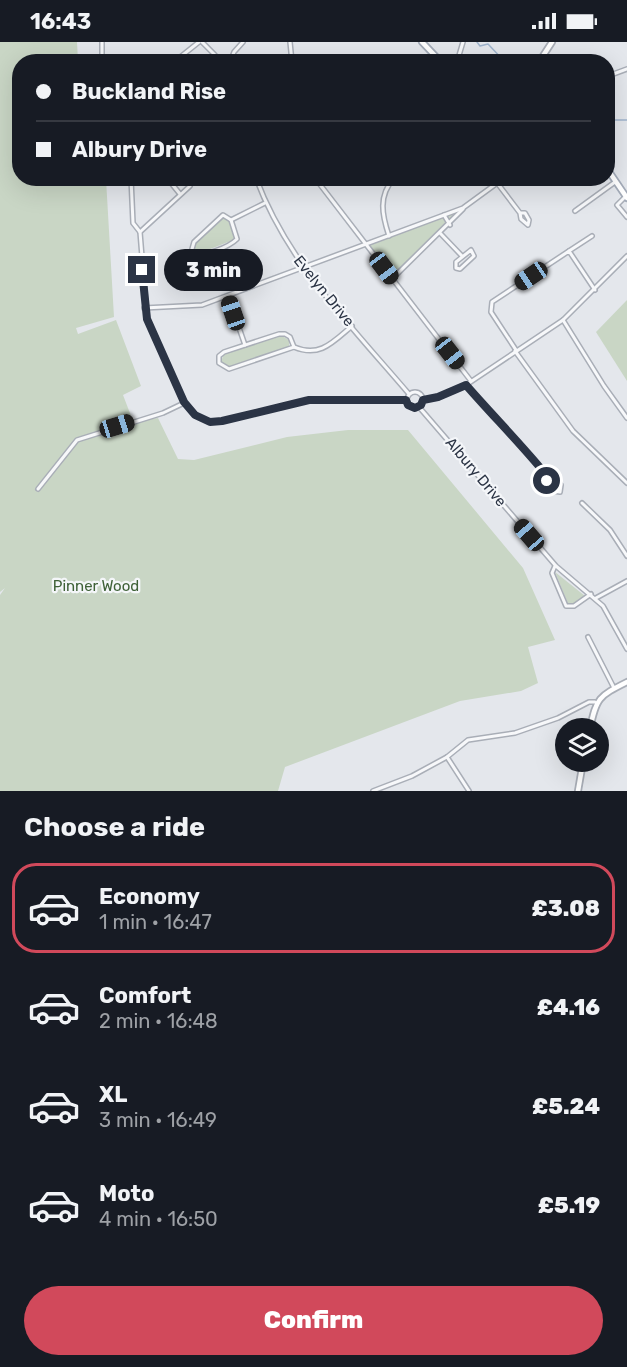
<!DOCTYPE html>
<meta charset="utf-8">
<style>
:root{--surface:#171b24;--page:#242831;--text:#f1f3f6;--muted:#9ea1a6;--line:#363941;--accent:#d1495b}
body{margin:0;font-family:Rubik,sans-serif;background:var(--page);color:var(--text);height:100vh;display:flex;flex-direction:column;font-size:22px;white-space:nowrap}
*{box-sizing:border-box;margin:0}
p{font-size:20px;color:var(--muted)}
.icon{flex:none;width:33px;height:33px;fill:none;stroke:currentColor;stroke-width:2;stroke-linecap:round;stroke-linejoin:round}
.map{position:relative;height:749px;overflow:hidden}
.sheet{display:flex;flex-direction:column;background:var(--surface);flex:1}
.sheet>*{flex:none}
.top-card{position:absolute;left:12px;top:12px;width:603px;height:132px;border-radius:24px;box-shadow:0 6px 24px #0002;display:grid;align-content:center;height:132px;padding:0 24px;background:var(--surface)}
.controls{position:absolute;left:555px;top:676px;display:grid;gap:12px}
.controls a{display:grid;place-items:center;width:54px;height:54px;border-radius:50%;background:var(--surface);box-shadow:0 6px 24px #0002;font-size:30px}
.end{position:absolute;width:27px;height:27px;margin:-14px;border:8px solid #2b3445;background:#fff;box-shadow:0 0 0 3px #fff}
.from{border-radius:50%}
.bubble{position:absolute;height:42px;border-radius:21px;background:var(--surface);box-shadow:0 6px 24px #0002;font-size:20px;font-weight:800;line-height:42px;text-align:center}
.car{position:absolute;width:18px;height:36px;margin:-18px -9px;border-radius:8px;box-shadow:0 0 4px 2px #0007;background:linear-gradient(#222 24%,#8ab4d8 0 40%,#222 0 76%,#8ab4d8 0 86%,#222 0)}
.top-card b{display:flex;align-items:center;gap:21px;height:57px;font-size:22px}
.top-card b+b{border-top:2px solid var(--line)}
.top-card i{width:15px;height:15px;background:var(--text)}
ul{padding:0;list-style:none}
li{display:flex;align-items:center;gap:18px;height:90px;margin:0 12px 9px;padding:0 12px;border:3px solid transparent;border-radius:24px}
li div{flex:1}
li b{display:block;font-size:22px}
li em{font-style:normal;font-weight:800}
li.active{border-color:var(--accent)}
li>.icon{width:54px;height:54px;stroke-width:1.5}
h2{padding:0 24px;font-size:27px;line-height:72px}
.button{display:flex;gap:12px;margin-top:auto;padding:12px 24px}
.button a{flex:1;height:69px;border-radius:36px;background:var(--accent);color:#fff;font-size:24px;font-weight:800;line-height:69px;text-align:center}
.status{display:flex;justify-content:space-between;align-items:center;height:42px;padding:0 30px;background:var(--surface);direction:ltr}
.status svg{height:16px;fill:currentColor}
.map>svg:first-child{display:block}
</style>
<div class="status"><b>16:43</b><svg viewBox="0 0 49 12"><path d="M0 12V9h3v3zM5 12V6h3v6zM10 12V3h3v9zM15 12V0h3v12zM26 1h20v11H26zM47 4h2v5h-2z"/></svg></div>
<div class="map">
<svg width="627" height="749" viewBox="0 0 627 749">
<rect width="100%" height="100%" fill="#e4e7ec"/>
<!-- green -->
<g fill="#c9d6c5">
<polygon points="0,0 77,0 78,19 20,20 20,136 106,137 114,275 76,286 78,292 116,278 141,344 123,353 133,379 158,376 178,417 194,418 287,395 348,388 408,388 523,526 555,598 528,605 538,641 521,649 460,659 285,725 278,749 0,749 0,553 5,546 0,550"/>
<polygon points="463,166 459,173 392,237 365,203"/>
<polygon points="220,176 227,176 235,193 233,198 200,211 194,209 194,202"/>
<polygon points="627,258 627,339 596,290"/>
<polygon points="282,294 289,298 289,304 283,309 229,325 221,320 224,311"/>
<polygon points="555,530 585,554 569,564"/>
</g>
<g fill="none" stroke-linecap="round" stroke-linejoin="round">
<!-- stream -->
<g stroke="#9fb4cc" stroke-width="1.5">
<polyline points="477,0 480,4 488,2 505,20"/>
<polyline points="608,78 627,78"/>
</g>
<!-- street casing -->
<g stroke="#a9aeb7" stroke-width="6">
<g id="street">
<polyline points="102,0 102,20"/>
<polyline points="202,0 215,13"/>
<polyline points="290,0 292,20"/>
<polyline points="174,20 199,0"/>
<polyline points="230,20 234,10 243,0"/>
<polyline points="425,20 433,12"/>
<polyline points="457,20 463,0"/>
<polyline points="608,34 627,27"/>
<polyline points="131,136 133,181 140,190"/>
<polyline points="167,136 180,152"/>
<path d="M 256,136 C 287,220 352,285 409,352"/>
<polyline points="315,136 471,339"/>
<polyline points="498,142 520,171 525,171 529,178 528,183 521,177 520,171"/>
<polyline points="190,144 140,190 147,277 184,361 195,373 210,380 222,379 309,358 406,358"/>
<polyline points="626,154 617,163 627,175"/>
<polyline points="575,169 615,140"/>
<path d="M 223,173 L 231,178 L 237,197 C 229,205 204,215 194,211 L 192,207 L 194,200 Z"/>
<polyline points="444,173 450,183"/>
<polyline points="231,178 265,161"/>
<polyline points="440,191 462,214"/>
<path d="M 389,194 C 382,173 378,154 394,136"/>
<polygon points="471,208 474,214 460,227 456,226 456,220"/>
<polyline points="569,209 592,194"/>
<polyline points="392,237 463,167"/>
<polyline points="228,254 245,303"/>
<polyline points="144,266 202,263 463,166 504,136"/>
<polyline points="563,278 604,344 627,376"/>
<polygon points="279,292 285,292 290,295 294,305 229,327 219,321 219,314 224,310"/>
<path d="M 294,305 C 320,316 333,300 352,284"/>
<polyline points="516,308 491,270 492,260 569,209 595,248"/>
<polyline points="515,309 573,389 627,441"/>
<path d="M 466,343 C 493,375 522,403 548,435 L 555,435 L 561,443 L 560,450 L 553,449 L 548,442 L 548,435"/>
<circle cx="415" cy="358" r="8"/>
<polyline points="423,358 438,355 466,343 563,278 627,214"/>
<polyline points="419,365 556,524 603,564 627,607"/>
<polyline points="38,447 77,398 163,371 184,361"/>
<polyline points="582,461 610,488 627,514"/>
<polyline points="555,524 552,531 566,564 574,564 591,552"/>
<polyline points="596,556 627,539"/>
<polyline points="588,595 614,646"/>
<polyline points="447,715 469,749"/>
<polyline points="373,749 412,734 447,715 468,698 515,691 558,676 589,660 595,660"/>
</g>
</g>
<!-- secondary casing -->
<g stroke="#a9aeb7" stroke-width="8">
<g id="secondary">
<polyline points="539,20 552,0"/>
<path d="M 590,687 C 596,656 599,654 627,640"/>
<polyline points="578,749 583,720"/>
</g>
</g>
<!-- primary casing -->
<g stroke="#a3abb8" stroke-width="8">
<g id="primary">
<polyline points="422,0 441,20"/>
<polyline points="608,128 627,156"/>
</g>
</g>
<!-- street -->
<use href="#street" stroke="#f7f8fa" stroke-width="3"/>
<!-- secondary -->
<use href="#secondary" stroke="#fff" stroke-width="4.5"/>
<!-- primary -->
<use href="#primary" stroke="#fff" stroke-width="4.5"/>
</g>
<g fill="none" stroke-linecap="round" stroke-linejoin="round">
<!-- route -->
<path stroke="#2b3445" stroke-width="8" d="M 142,228 L 147,277 L 184,360 L 195,373 L 210,380 L 222,379 L 309,358 L 406,358 L 408,363 L 415,366 L 421,363 L 423,358 L 438,355 L 466,343 C 493,374 522,403 548,435 L 547,439"/>
</g>
<g text-anchor="middle" stroke-width="4.5" stroke-linejoin="round" paint-order="stroke">
<!-- street labels -->
<g font-size="15" fill="#2b3445" stroke="#f4f6f9">
<text transform="translate(324 249) rotate(51)" y="5">Evelyn Drive</text>
<text transform="translate(476 430) rotate(50)" y="5">Albury Drive</text>
</g>
<!-- park labels -->
<g font-size="15" fill="#3f6138" stroke="#f4f6f9">
<text x="96" y="549">Pinner Wood</text>
</g>
</g>
</svg>
<div class="controls">
<a><svg class="icon" aria-label="layers" viewBox="0 0 24 24"><path d="M12 4l9 5-9 5-9-5zM3 14l9 5 9-5"/></svg></a>
</div>
<i class="end from" style="left:547px;top:439px"></i>
<i class="end" style="left:142px;top:228px"></i>
<div class="bubble" style="left:164px;top:207px;width:99px">3 min</div>
<i class="car" style="left:384px;top:226px;rotate:143deg"></i>
<i class="car" style="left:531px;top:234px;rotate:236deg"></i>
<i class="car" style="left:233px;top:271px;rotate:341deg"></i>
<i class="car" style="left:450px;top:311px;rotate:142deg"></i>
<i class="car" style="left:117px;top:384px;rotate:73deg"></i>
<i class="car" style="left:529px;top:493px;rotate:319deg"></i>
<div class="top-card">
<b><i class="from"></i>Buckland Rise</b>
<b><i></i>Albury Drive</b>
</div>
</div>
<section class="sheet">
<h2>Choose a ride</h2>
<ul>
<li class="active"><svg class="icon" aria-label="car" viewBox="0 0 24 24"><path d="M5 17H2v-5l4-1 3-4h7l3 4 3 1v5h-3M9 17h6M6 11h13"/><circle cx="7" cy="17" r="2"/><circle cx="17" cy="17" r="2"/></svg><div><b>Economy</b><p>1 min · 16:47</p></div><em>£3.08</em></li>
<li><svg class="icon" aria-label="car" viewBox="0 0 24 24"><path d="M5 17H2v-5l4-1 3-4h7l3 4 3 1v5h-3M9 17h6M6 11h13"/><circle cx="7" cy="17" r="2"/><circle cx="17" cy="17" r="2"/></svg><div><b>Comfort</b><p>2 min · 16:48</p></div><em>£4.16</em></li>
<li><svg class="icon" aria-label="car" viewBox="0 0 24 24"><path d="M5 17H2v-5l4-1 3-4h7l3 4 3 1v5h-3M9 17h6M6 11h13"/><circle cx="7" cy="17" r="2"/><circle cx="17" cy="17" r="2"/></svg><div><b>XL</b><p>3 min · 16:49</p></div><em>£5.24</em></li>
<li><svg class="icon" aria-label="car" viewBox="0 0 24 24"><path d="M5 17H2v-5l4-1 3-4h7l3 4 3 1v5h-3M9 17h6M6 11h13"/><circle cx="7" cy="17" r="2"/><circle cx="17" cy="17" r="2"/></svg><div><b>Moto</b><p>4 min · 16:50</p></div><em>£5.19</em></li>
</ul>
<div class="button"><a>Confirm</a></div>
</section>
